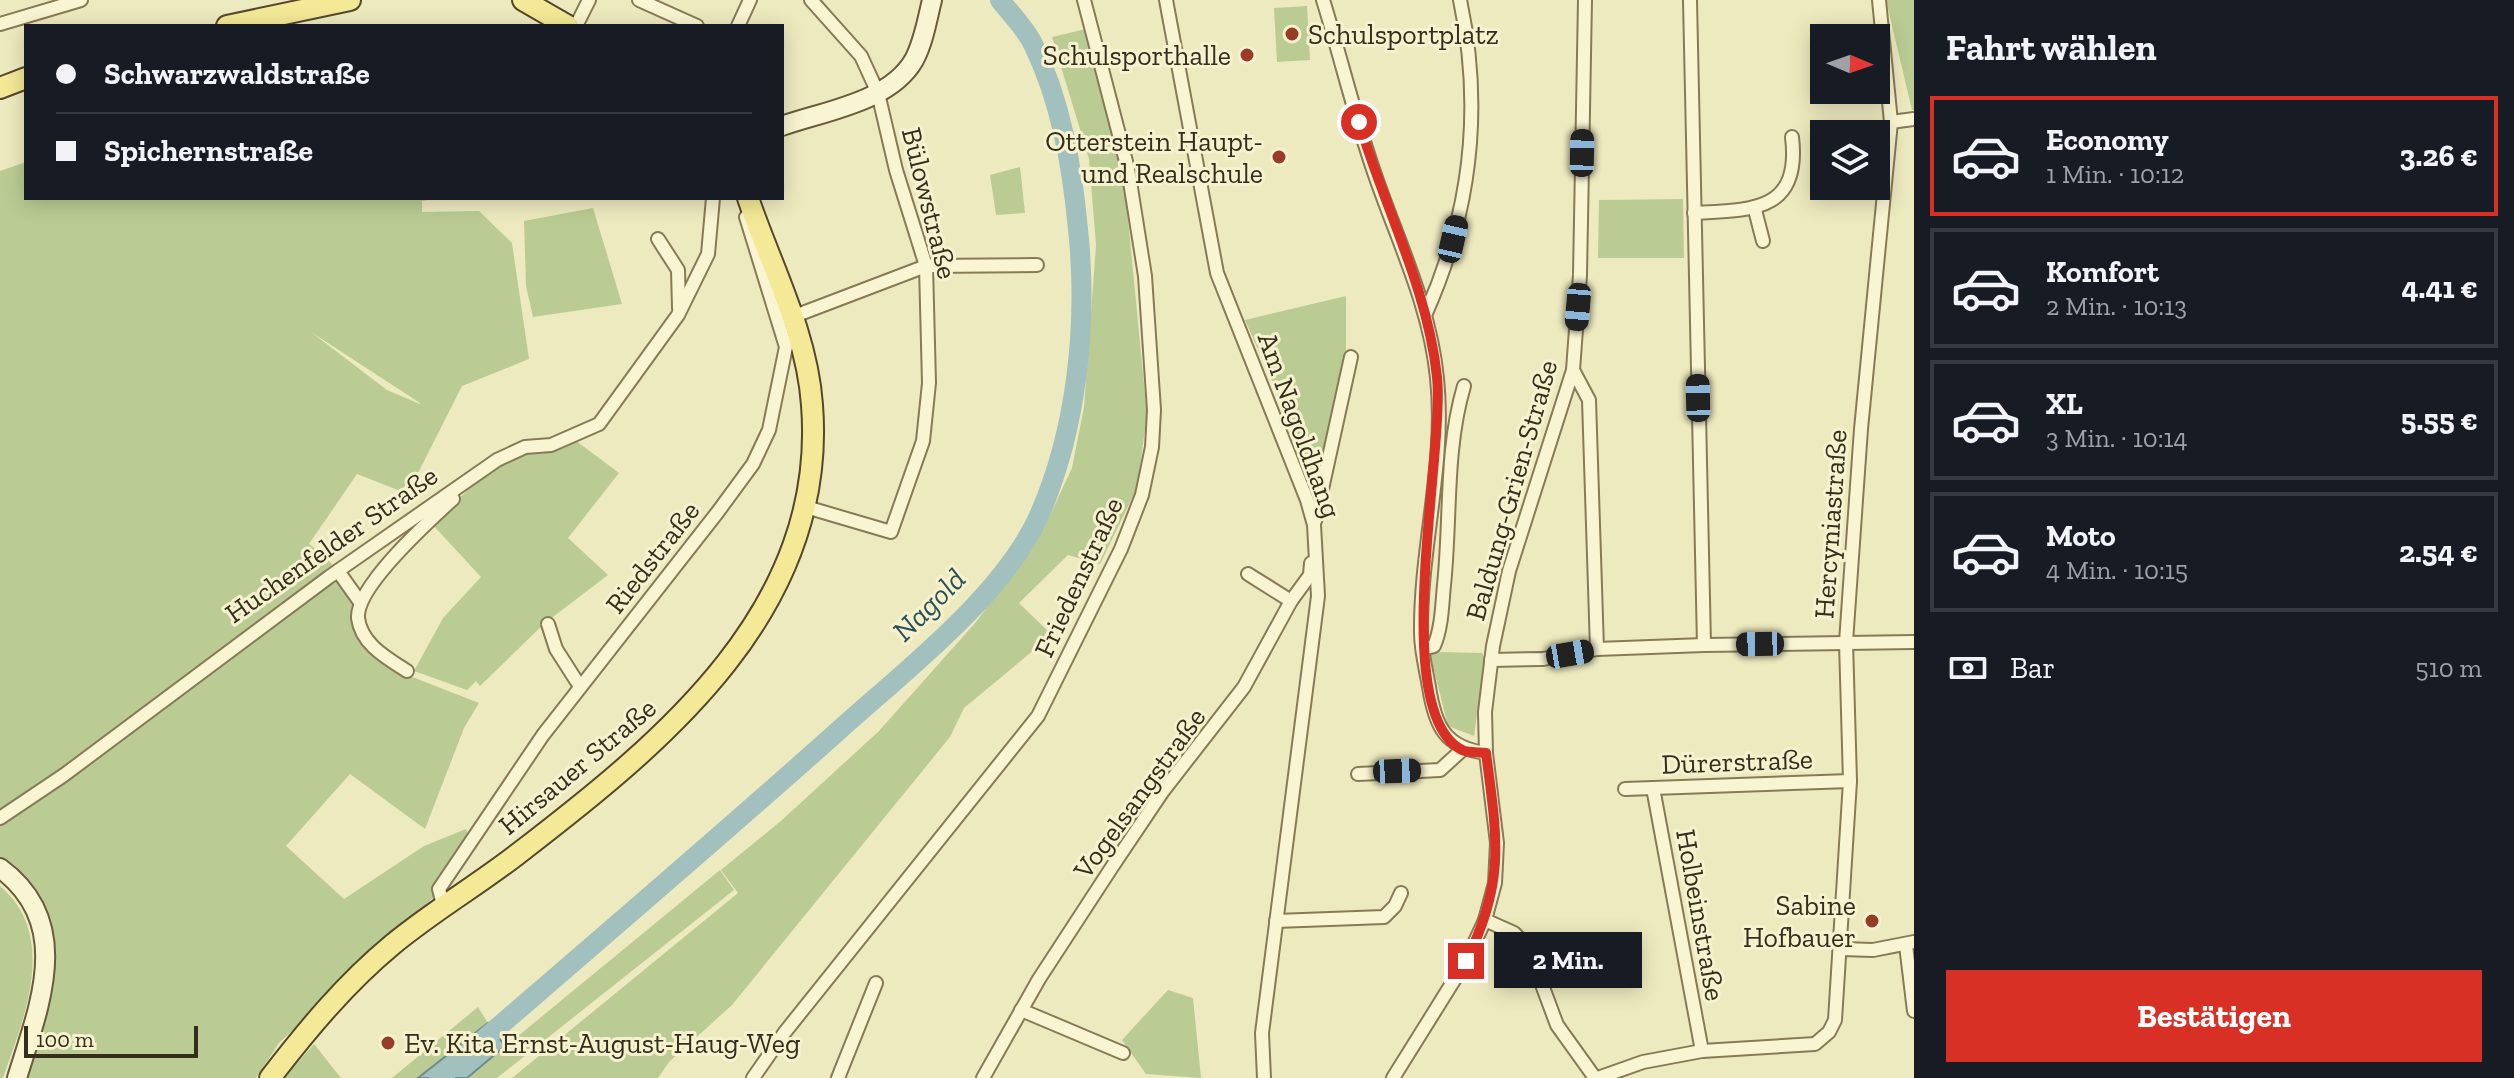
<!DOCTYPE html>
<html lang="de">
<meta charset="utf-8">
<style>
:root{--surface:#171b24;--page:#242831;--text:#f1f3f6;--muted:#9ea1a6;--line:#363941;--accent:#d93025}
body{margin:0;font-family:"Zilla Slab",serif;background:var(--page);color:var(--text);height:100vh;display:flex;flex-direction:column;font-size:30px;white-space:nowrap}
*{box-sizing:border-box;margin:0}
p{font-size:26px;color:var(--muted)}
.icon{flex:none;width:44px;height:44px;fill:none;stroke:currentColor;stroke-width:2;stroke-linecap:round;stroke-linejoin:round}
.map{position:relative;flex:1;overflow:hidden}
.drawer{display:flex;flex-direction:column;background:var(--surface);width:600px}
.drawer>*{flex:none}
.banner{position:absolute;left:24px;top:24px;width:760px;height:176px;border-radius:0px;box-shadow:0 4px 20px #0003;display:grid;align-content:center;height:176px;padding:0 32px;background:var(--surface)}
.needle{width:52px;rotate:92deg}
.buttons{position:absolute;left:1810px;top:24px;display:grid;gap:16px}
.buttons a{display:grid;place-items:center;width:80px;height:80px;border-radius:0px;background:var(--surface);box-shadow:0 4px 20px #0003;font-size:40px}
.scale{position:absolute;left:24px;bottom:20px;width:174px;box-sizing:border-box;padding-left:8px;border:4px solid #362e1c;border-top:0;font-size:22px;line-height:28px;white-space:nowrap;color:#362e1c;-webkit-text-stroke:6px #f6f2cf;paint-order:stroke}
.end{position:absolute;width:36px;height:36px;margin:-18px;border:10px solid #d93025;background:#fff;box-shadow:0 0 0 4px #fff}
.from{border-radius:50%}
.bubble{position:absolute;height:56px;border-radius:0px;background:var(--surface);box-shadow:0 4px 20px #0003;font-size:26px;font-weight:700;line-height:56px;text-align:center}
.car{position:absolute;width:24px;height:48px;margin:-24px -12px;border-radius:10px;box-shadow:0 0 6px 2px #0007;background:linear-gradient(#222 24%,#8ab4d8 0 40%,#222 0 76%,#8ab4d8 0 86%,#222 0)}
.banner b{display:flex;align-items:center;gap:28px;height:76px;font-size:30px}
.banner b+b{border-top:2px solid var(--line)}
.banner i{width:20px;height:20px;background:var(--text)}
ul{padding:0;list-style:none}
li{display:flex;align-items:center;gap:24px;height:120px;margin:0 16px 12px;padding:0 16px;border:4px solid var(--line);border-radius:0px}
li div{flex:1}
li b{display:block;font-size:30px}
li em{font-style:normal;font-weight:700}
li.selected{border-color:var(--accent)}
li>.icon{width:72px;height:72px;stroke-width:1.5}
h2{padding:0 32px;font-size:36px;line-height:96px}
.pay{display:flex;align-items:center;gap:20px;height:88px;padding:0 32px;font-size:30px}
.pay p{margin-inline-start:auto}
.action{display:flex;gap:16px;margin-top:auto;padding:16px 32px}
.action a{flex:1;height:92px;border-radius:0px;background:var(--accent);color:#fff;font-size:32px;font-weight:700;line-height:92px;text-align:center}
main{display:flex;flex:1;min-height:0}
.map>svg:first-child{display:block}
</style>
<main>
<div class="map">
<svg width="1914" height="1078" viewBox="0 0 1914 1078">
<rect width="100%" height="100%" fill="#eeeabf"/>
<!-- green -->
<g fill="#bacc93" fill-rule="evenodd">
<polygon points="1886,0 1914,0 1914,110 1912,110"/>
<polygon points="1307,6 1310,60 1277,62 1274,8"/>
<polygon points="1086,29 1124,178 1147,415 1137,488 1100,564 1068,555 1019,603 1052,635 964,708 950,737 732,1005 669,1062 658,1078 512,1078 738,893 721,870 782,820 879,731 976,622 1043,530 1072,468 1084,407 1096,245 1089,159 1052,37"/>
<path d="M 26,162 L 26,198 L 440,198 L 422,201 L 422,212 L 479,211 L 512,243 L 529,359 L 462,386 L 416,477 L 410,473 L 403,492 L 357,474 L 309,544 C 335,564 357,586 355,621 L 397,671 L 479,703 L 464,728 L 425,829 L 350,774 L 286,846 L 344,899 L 424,846 L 466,829 L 469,836 L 435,896 L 279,1043 L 256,1078 L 27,1078 C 41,1025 75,951 39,900 C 28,885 12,873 0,860 L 0,171 ZM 311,332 L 420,403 L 420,404 L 387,390 Z"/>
<polygon points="1020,167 1025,213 996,215 990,175"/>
<polygon points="1683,199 1684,258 1598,258 1599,200"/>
<polygon points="593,208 622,304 533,317 526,286 524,221"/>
<polygon points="1346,296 1346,360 1316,499 1305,455 1245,320"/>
<polygon points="575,440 619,473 568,538 608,575 545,623 480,686 476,681 467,690 414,671 443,618 481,577 432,524 484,475 510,459"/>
<polygon points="1441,652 1482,653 1485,659 1474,736 1448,726 1430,654"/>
<polygon points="720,870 734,890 497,1078 467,1078"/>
<path d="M 0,886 C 59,936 24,1018 3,1078 L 0,1078 Z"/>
<polygon points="1168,990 1193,998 1201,1078 1146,1074 1122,1040"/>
<polygon points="478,1007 488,1023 418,1078 392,1078"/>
<polygon points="314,1044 341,1078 284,1078"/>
</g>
<!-- water -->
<polygon fill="#a2c0bd" stroke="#6a8e8c" stroke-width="2" points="488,1023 505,1046 467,1078 418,1078"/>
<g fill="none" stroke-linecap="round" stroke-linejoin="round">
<!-- river -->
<path stroke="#a2c0bd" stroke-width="20" d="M 439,1078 C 572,963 706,849 837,732 C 902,673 1001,598 1038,518 C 1077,431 1088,324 1078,229 C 1072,166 1061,101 1033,44 C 1025,28 1011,14 1000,0"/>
<!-- street casing -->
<g stroke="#877a57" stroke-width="16">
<g id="street">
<polyline points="639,0 697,26"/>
<polyline points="1166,0 1217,273 1307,500 1314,525 1318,596 1262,1033 1264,1078"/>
<path d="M 1323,0 C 1341,58 1355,118 1375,175 C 1398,242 1430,306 1437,378 C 1446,463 1420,548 1421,633 C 1421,651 1426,669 1429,687 C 1435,726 1445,748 1486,753"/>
<polyline points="1690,0 1704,645"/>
<polyline points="0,24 81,0"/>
<polyline points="576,26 589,0"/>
<polyline points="738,26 750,0"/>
<polyline points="1891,122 1914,119"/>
<polyline points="1755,210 1763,241"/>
<path d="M 1694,213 C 1752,210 1801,212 1792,137"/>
<polyline points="658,239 678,270 679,308"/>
<path d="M 1426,313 C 1471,212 1483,108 1460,0"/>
<polyline points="792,317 926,266 1037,265"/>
<polyline points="1573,370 1589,400 1597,649"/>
<polyline points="806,507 891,532 923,441 929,383 926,266 896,170 878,93 861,56 811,0"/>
<polyline points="1315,521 1351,357"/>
<polyline points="338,571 360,602"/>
<polyline points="1248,574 1291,601"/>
<polyline points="548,624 556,649 579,685"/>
<path d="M 1423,649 L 1434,646 C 1442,627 1442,605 1444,585 C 1451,519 1445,450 1464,386"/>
<polyline points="1491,660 1543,659 1597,649 1704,645 1914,642"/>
<path d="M 407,671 C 387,658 361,644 358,618 C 356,586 429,521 453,499"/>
<polyline points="1358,774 1440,770 1462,750"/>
<polyline points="1653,788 1702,1051"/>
<polyline points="1625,789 1850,781"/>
<polyline points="0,818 64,775 329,577 497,460 525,447 551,445 599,424 678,315 708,254 713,198"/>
<polyline points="443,905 439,889 543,735 717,513 753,464 769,430 786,347 746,217"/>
<polyline points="1485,920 1514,933 1528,947 1557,1025 1595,1078"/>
<polyline points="1276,921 1384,917 1395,906 1401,893"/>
<polyline points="1906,945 1914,1011"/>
<polyline points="1841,949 1873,950 1914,942"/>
<polyline points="1021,1010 1123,1053"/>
<polyline points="753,1078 785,1032 1038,716 1121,549 1142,495 1152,447 1154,410 1145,276 1128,169 1084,0"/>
<polyline points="838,1078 876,983"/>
<polyline points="983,1078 1039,979 1112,867 1163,791 1244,687 1291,601 1310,575 1311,563"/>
<polyline points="1393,1078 1466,961 1485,920 1495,883 1497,843 1486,753 1485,712 1493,646 1509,571 1573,370 1580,275 1585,0"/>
<polyline points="1598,1078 1643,1062 1702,1051 1815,1044 1829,1032 1835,1020 1850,781 1846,642 1861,429 1891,122 1879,0"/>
</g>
</g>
<!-- secondary casing -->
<g stroke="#695b3b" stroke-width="22">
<g id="secondary">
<path d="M 782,126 C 824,111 890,102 914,60 C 924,41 927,20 932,0"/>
<path d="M 0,868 C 75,923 39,1006 17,1078"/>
</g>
</g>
<!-- primary casing -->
<g stroke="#54472c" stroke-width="24">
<g id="primary">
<polyline points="523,0 568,26"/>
<polyline points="227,26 350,0"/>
<polyline points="0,88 26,78"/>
<path d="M 270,1078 C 307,1030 346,983 392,945 C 433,911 478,885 519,853 C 665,741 828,608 812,405 C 807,332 771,266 748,198"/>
</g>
</g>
<!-- street -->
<use href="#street" stroke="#f9f5d2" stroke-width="12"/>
<!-- secondary -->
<use href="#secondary" stroke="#f9f5d2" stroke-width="18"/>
<!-- primary -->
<use href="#primary" stroke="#f3e996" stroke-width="20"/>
</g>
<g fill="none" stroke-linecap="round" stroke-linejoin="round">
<!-- route -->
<path stroke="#d93025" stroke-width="10" d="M 1359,122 C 1384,206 1428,289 1437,377 C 1445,452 1388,712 1462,750 C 1468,753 1479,752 1486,753 C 1497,837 1506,882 1466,961"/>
</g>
<!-- markers -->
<g fill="#973c27" stroke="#f6f2cf" stroke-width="3">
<circle cx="1292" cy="34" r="8"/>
<circle cx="1247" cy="55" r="8"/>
<circle cx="1279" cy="157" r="8"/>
<circle cx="1872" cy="921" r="8"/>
<circle cx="388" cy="1043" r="8"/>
</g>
<g text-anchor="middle" stroke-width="6" stroke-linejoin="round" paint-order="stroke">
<!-- poi labels -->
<g font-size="28" fill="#362e1c" stroke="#f6f2cf" text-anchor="end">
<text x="1308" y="44" text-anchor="start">Schulsportplatz</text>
<text x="1231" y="65">Schulsporthalle</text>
<text x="1263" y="151">Otterstein Haupt-<tspan x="1263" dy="32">und Realschule</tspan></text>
<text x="1856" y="915">Sabine<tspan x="1856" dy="32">Hofbauer</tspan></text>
<text x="404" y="1053" text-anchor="start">Ev. Kita Ernst-August-Haug-Weg</text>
</g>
<!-- street labels -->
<g font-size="28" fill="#362e1c" stroke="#f6f2cf">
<text transform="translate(930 203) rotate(76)" y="10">Bülowstraße</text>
<text transform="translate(1300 425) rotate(70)" y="10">Am Nagoldhang</text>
<text transform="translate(1511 490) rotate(-74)" y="10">Baldung-Grien-Straße</text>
<text transform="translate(1830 524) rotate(-86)" y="10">Hercyniastraße</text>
<text transform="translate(331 544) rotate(-35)" y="10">Huchenfelder Straße</text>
<text transform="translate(652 557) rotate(-52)" y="10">Riedstraße</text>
<text transform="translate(1078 577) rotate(-65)" y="10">Friedenstraße</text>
<text transform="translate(1737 761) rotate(-2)" y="10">Dürerstraße</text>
<text transform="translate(577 766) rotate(-40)" y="10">Hirsauer Straße</text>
<text transform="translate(1139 793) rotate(-54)" y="10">Vogelsangstraße</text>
<text transform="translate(1701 915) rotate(80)" y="10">Holbeinstraße</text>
</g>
<!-- water labels -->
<g font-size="30" font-style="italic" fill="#2b5056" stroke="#f6f2cf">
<text transform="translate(929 605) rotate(-45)" y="10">Nagold</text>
</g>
</g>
</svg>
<div class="buttons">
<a><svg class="needle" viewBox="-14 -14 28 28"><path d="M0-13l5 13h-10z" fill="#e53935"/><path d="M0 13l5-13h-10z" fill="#9ea1a6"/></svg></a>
<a><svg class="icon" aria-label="layers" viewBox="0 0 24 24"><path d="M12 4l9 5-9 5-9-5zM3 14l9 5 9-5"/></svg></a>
</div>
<div class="scale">100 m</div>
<i class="end from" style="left:1359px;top:122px"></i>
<i class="end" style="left:1466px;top:961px"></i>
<div class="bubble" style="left:1494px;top:932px;width:148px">2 Min.</div>
<i class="car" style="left:1582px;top:153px;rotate:1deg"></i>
<i class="car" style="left:1453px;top:239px;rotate:13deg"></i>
<i class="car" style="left:1578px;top:307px;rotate:185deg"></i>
<i class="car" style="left:1698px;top:398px;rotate:359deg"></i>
<i class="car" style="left:1760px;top:644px;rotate:269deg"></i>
<i class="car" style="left:1570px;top:654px;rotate:80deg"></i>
<i class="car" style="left:1397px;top:771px;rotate:88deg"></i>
<div class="banner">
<b><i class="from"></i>Schwarzwaldstraße</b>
<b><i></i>Spichernstraße</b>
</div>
</div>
<section class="drawer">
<h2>Fahrt wählen</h2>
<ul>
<li class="selected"><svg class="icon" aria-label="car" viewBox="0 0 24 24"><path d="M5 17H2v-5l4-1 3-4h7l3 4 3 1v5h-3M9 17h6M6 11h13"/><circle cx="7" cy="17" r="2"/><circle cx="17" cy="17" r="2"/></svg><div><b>Economy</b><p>1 Min. · 10:12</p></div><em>3.26 €</em></li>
<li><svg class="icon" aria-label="car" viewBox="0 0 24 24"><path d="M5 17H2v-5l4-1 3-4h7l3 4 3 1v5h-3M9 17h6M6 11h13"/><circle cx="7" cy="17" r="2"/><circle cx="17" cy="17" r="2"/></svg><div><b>Komfort</b><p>2 Min. · 10:13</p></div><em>4.41 €</em></li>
<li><svg class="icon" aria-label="car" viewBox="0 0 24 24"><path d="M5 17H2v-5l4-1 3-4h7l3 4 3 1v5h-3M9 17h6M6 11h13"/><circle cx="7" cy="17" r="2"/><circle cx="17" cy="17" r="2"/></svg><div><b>XL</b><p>3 Min. · 10:14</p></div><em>5.55 €</em></li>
<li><svg class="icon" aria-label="car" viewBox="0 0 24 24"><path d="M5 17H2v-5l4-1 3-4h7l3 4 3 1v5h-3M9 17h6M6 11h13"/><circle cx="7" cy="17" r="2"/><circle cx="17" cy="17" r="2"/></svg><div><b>Moto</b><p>4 Min. · 10:15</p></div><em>2.54 €</em></li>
</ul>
<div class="pay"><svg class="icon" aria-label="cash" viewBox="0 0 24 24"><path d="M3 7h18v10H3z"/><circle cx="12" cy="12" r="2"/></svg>Bar<p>510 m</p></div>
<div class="action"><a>Bestätigen</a></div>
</section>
</main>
